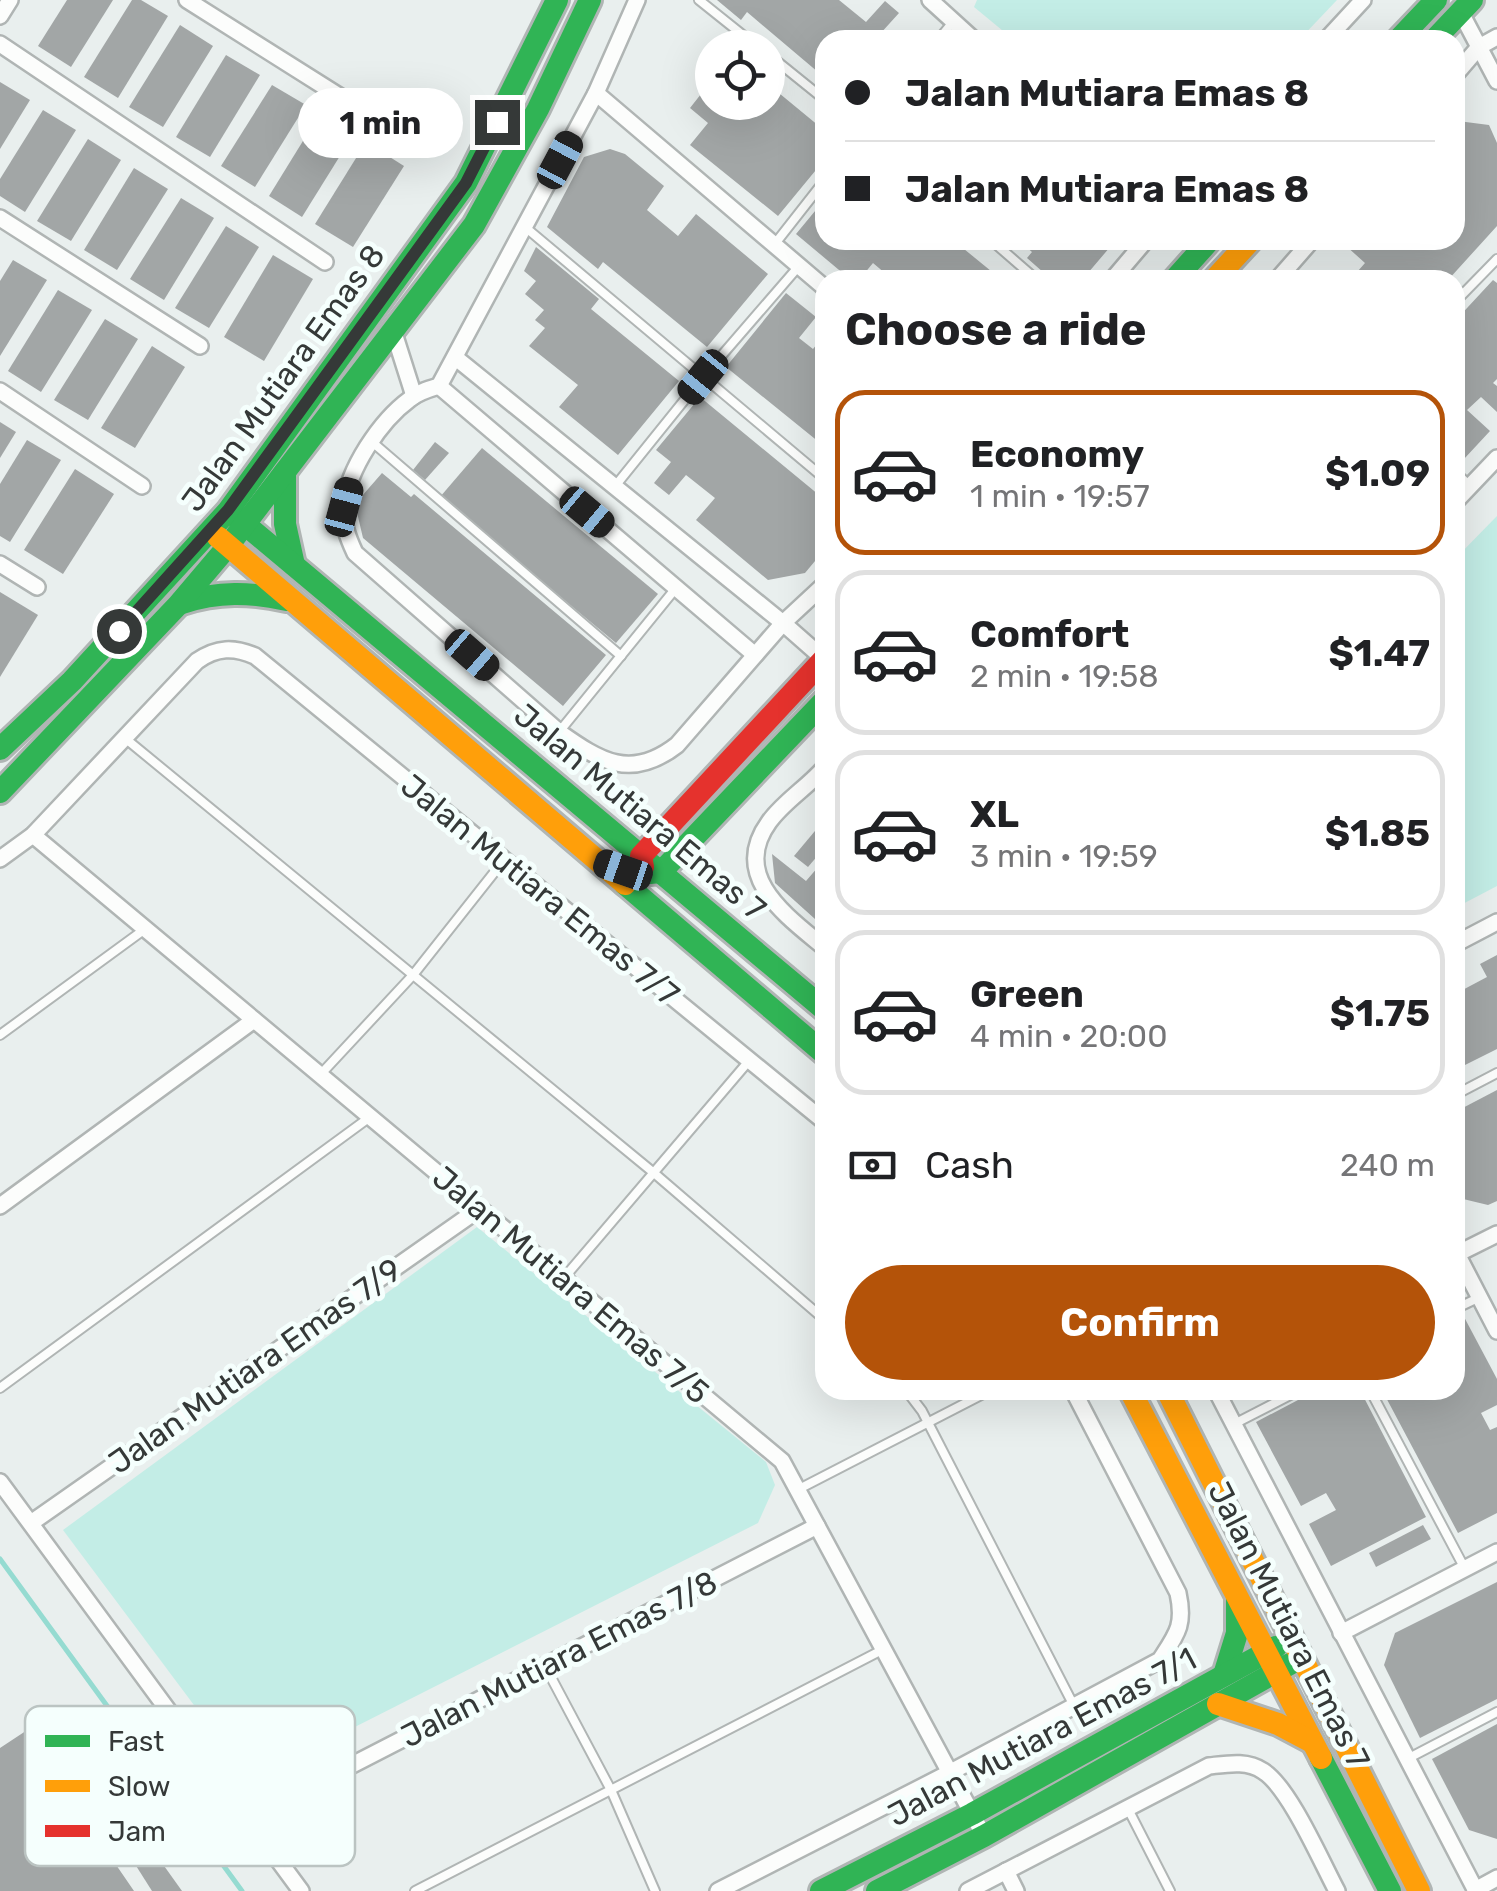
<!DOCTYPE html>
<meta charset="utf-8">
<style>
:root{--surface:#fff;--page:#f6f6f6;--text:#202124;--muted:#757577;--line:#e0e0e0;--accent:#b45309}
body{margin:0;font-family:Rubik,sans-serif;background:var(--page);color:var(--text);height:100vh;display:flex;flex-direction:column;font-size:38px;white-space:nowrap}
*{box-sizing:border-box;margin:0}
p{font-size:32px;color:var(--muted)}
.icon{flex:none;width:55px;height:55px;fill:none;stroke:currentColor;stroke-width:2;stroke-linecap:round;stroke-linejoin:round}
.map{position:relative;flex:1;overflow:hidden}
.sheet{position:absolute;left:815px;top:270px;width:650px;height:1130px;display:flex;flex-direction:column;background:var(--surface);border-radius:30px;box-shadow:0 10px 40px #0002}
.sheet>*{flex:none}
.banner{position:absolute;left:815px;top:30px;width:650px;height:220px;border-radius:30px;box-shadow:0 10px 40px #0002;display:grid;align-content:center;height:220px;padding:0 30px;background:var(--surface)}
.buttons{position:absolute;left:695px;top:30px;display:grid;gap:20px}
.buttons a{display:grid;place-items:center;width:90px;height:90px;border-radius:50%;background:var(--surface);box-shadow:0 10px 40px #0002;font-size:50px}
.end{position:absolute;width:45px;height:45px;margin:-22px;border:12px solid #353938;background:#fff;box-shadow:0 0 0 5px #fff}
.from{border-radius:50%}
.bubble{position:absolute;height:70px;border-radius:35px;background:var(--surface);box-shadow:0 10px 40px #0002;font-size:32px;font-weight:700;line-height:70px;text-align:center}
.car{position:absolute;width:30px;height:60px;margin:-30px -15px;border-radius:12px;box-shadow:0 0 8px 2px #0007;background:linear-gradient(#222 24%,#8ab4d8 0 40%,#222 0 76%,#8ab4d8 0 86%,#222 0)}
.banner b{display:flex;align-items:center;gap:35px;height:95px;font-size:38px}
.banner b+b{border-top:2px solid var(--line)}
.banner i{width:25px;height:25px;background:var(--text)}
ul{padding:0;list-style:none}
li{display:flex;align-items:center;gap:30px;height:165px;margin:0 20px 15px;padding:0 10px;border:5px solid var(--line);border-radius:30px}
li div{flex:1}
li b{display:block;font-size:38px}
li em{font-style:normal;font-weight:700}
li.selected{border-color:var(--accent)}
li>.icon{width:90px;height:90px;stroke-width:1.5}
h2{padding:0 30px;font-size:45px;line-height:120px}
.pay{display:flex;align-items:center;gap:25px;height:110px;padding:0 30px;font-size:38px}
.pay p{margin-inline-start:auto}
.primary-button{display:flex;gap:20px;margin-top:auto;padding:20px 30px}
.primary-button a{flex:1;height:115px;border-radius:60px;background:var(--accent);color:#fff;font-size:40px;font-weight:700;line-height:115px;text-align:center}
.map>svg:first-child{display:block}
</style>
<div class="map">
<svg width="1497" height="1891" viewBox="0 0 1497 1891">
<rect width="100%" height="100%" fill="#e9efee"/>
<!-- green -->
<g fill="#c3ede6">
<polygon points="977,0 1337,0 1299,40 1014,40 974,7"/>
<polygon points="1497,516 1497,886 1455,908 1455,559"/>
<polygon points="477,1227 766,1462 775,1485 758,1523 250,1780 63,1530"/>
</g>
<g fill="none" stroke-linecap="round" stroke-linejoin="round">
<!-- stream -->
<polyline stroke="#95dbd1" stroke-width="5" points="0,1559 242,1891"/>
</g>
<!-- building -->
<g fill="#a2a6a6">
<polygon points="67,0 113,0 71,67 38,46"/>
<polygon points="132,0 141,0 168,16 118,98 84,77"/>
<polygon points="717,0 839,0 866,22 885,1 899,13 880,34 887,40 825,40 825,78 747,12 741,20"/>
<polygon points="180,25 213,46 163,127 129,107"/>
<polygon points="226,55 260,75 210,157 176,137"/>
<polygon points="712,80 712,102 768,102 768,84 825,131 825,159 778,216 690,145 708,123 690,108"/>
<polygon points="0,82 30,100 0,149"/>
<polygon points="272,85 306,105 255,187 221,166"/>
<polygon points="43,110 76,130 25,212 0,196 0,179"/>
<polygon points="319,115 353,135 302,217 269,196"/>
<polygon points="1458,121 1489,125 1497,143 1497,226 1448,280 1350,280 1365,263 1345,245 1349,240 1455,240 1455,125"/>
<polygon points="88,139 121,160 71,241 37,221"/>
<polygon points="366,142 404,166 353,247 315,224"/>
<polygon points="610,149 625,154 664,186 647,210 678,236 696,214 768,274 707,347 603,262 598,269 547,227 584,157"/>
<polygon points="134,168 168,189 117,270 84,250"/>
<polygon points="181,198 214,218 164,300 130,279"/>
<polygon points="825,199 825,240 953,240 1002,280 881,280 886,274 873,263 859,280 851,280 796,234"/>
<polygon points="226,226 259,247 209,328 175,308"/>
<polygon points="1018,240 1116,240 1082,280 1052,280 1027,258 1032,252"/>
<polygon points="536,247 599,299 591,309 679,381 618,455 559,407 578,385 529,346 545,328 535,320 544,310 525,294 536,281 524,271"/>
<polygon points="273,255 313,279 264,361 224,337"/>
<polygon points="13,260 47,280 0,356 0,281"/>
<polygon points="1493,280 1497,283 1497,379 1493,383 1497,386 1497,412 1481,397 1467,410 1490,431 1464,459 1455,450 1455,321"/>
<polygon points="58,290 92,310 41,392 8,371"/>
<polygon points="786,293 816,317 799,338 813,349 825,334 825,447 726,367"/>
<polygon points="105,319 138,339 88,420 54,400"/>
<polygon points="152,346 185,367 135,448 101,428"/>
<polygon points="700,397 819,495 825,487 825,549 805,573 768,580 696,520 715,498 686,475 669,495 654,483 671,462 656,450"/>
<polygon points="0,422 16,432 0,458"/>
<polygon points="27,440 61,460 10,542 0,536 0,484"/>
<polygon points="435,442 449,453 425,480 413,470"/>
<polygon points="482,448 658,594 616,643 440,497"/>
<polygon points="75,469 114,494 63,574 24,550"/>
<polygon points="382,473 411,497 414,494 606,655 563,706 363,538 355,504"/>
<polygon points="0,592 38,615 0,677"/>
<polygon points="825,819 825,847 808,867 794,856"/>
<polygon points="772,854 806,881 825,859 825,928 775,883"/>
<polygon points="1497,955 1497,1049 1455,1070 1455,994 1487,977 1480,964"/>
<polygon points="1497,1090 1497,1201 1488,1205 1459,1198 1455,1189 1455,1112"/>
<polygon points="1463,1315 1497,1379 1497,1405 1481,1413 1490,1430 1497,1427 1497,1513 1458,1533 1382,1390 1455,1390 1455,1319"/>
<polygon points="1317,1390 1360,1390 1426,1517 1331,1566 1309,1524 1336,1510 1326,1493 1301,1506 1256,1422"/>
<polygon points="1423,1525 1431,1539 1376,1567 1369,1553"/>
<polygon points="1497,1582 1497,1699 1420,1738 1384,1665 1395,1633"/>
<polygon points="50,1715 130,1824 115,1835 60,1762 51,1770 134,1891 0,1891 0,1748"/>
<polygon points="1497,1724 1497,1839 1469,1830 1432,1759"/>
<polygon points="152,1849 182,1891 152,1891 133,1861"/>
</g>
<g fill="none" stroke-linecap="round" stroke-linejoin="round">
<!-- lane casing -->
<g stroke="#b0b5b4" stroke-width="12">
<g id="lane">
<polyline points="699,0 759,48"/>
<polyline points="938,40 953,22"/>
<polyline points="768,54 825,100"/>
<polyline points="525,227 825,479"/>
<polyline points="991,240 1037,280"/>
<polyline points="774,245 825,180"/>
<polyline points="1455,302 1497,259"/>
<polyline points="371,441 621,656"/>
<polyline points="1455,472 1470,486"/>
<polyline points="616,485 703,377 799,266"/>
<polyline points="559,732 676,588"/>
<polyline points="126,739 654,1173 825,1320"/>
<polyline points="0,1035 145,929"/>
<polyline points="320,1075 413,975 504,860"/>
<polyline points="1455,1095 1497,1073"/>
<polyline points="563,1279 748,1062"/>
<polyline points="1455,1309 1478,1298"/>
<polyline points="0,1388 370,1117"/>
<polyline points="906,1390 922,1411 1074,1706"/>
<polyline points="1370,1390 1464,1567"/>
<polyline points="1234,1424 1300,1390"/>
<polyline points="797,1490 991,1390"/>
<polyline points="545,1666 611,1790 655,1891"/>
<polyline points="1407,1759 1497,1712"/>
<polyline points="1127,1807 1170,1891"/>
<polyline points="415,1891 882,1650"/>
</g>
</g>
<!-- street casing -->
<g stroke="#b0b5b4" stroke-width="20">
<g id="street">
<polyline points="187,0 412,142"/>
<path d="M 637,0 L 596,93 L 439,386 C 429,389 418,392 410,399 C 380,421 348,469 344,506 C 342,523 348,538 355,553 L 559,732 C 600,761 631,781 677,745 L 783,623 L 825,584"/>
<polyline points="930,0 974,40"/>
<polyline points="1460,11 1497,81"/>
<polyline points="0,16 10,0"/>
<polyline points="1326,40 1363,0"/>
<polyline points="0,44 325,262"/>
<polyline points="1455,75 1479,47 1497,37"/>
<polyline points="596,93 825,288"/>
<polyline points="0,218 200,346"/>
<polyline points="1112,280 1146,240"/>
<polyline points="1277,280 1312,240"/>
<polyline points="394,333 414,396"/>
<polyline points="456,358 783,623 825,660"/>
<polyline points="439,386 755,655"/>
<polyline points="0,391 142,486"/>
<polyline points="1455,502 1497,458"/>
<polyline points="0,564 37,587"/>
<path d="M 825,767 C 808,787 784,801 769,822 C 729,877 788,917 825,948"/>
<polyline points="33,835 782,1461 984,1836"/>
<path d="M 0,859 L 33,835 L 197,661 C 217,647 234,647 255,656 L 825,1122"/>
<polyline points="1455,944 1497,922"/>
<polyline points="0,1206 254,1020"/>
<polyline points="1455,1250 1497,1331"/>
<polyline points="1457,1254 1497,1234"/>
<polyline points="1216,1390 1476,1891"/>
<polyline points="0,1482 301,1891"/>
<polyline points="31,1523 479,1209"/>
<polyline points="1341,1633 1497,1552"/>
<polyline points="247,1819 817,1526"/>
<polyline points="1006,1871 1016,1891"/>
<polyline points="1475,1890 1497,1878"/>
<path d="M 718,1891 L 949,1773 L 1160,1660 C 1177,1634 1185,1625 1178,1593 L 1073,1390"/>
<path d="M 968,1891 L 1209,1766 C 1227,1764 1247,1760 1263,1771 C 1289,1787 1321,1861 1337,1891"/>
</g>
</g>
<!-- fast casing -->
<g stroke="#b0b5b4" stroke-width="28">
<g id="fast">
<polyline points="1398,40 1436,0"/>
<polyline points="1434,40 1472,0"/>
<polyline points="1174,280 1210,240"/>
<polyline points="285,472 285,524 294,565"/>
<polyline points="235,516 825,1010"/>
<path d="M 182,603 C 218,591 251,592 287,600"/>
<polyline points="0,749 72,681 228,511 466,183 557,0"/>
<polyline points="0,792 178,605 228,546 474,225 538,109 590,0"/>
<polyline points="650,873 661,872 825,700"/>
<polyline points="625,884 825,1054"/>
<polyline points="1224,1675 1237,1633 1237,1601"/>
<polyline points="1321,1758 1390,1891"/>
<polyline points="821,1891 972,1814 1276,1647"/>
<polyline points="877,1891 984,1836 1290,1664"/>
</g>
</g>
<!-- slow casing -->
<g stroke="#b0b5b4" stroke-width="28">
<g id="slow">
<polyline points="1214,280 1251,240"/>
<polyline points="218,537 625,884"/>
<polyline points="1130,1390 1321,1758"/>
<polyline points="1167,1390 1419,1891"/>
<polyline points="1218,1704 1278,1724 1312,1742"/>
</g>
</g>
<!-- jam casing -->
<g stroke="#b0b5b4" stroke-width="28">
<polyline id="jam" points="643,867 641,856 825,658"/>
</g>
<!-- lane -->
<use href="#lane" stroke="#fcfdfc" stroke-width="8"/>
<!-- street -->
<use href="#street" stroke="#fcfdfc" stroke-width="15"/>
<!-- fast -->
<use href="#fast" stroke="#30b455" stroke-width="22"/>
<!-- slow -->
<use href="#slow" stroke="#ff9f0a" stroke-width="22"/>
<!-- jam -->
<use href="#jam" stroke="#e5322d" stroke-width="22"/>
</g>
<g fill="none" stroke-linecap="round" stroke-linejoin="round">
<!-- route -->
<polyline stroke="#353938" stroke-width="12" points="119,631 228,510 466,183 497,122"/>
</g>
<g text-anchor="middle" stroke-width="10" stroke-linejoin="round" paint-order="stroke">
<!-- street labels -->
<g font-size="32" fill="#353938" stroke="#f5fffd">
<text transform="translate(283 378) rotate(-54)" y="11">Jalan Mutiara Emas 8</text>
<text transform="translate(640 812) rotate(40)" y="11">Jalan Mutiara Emas 7</text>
<text transform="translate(540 890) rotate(39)" y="11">Jalan Mutiara Emas 7/7</text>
<text transform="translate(571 1285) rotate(40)" y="11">Jalan Mutiara Emas 7/5</text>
<text transform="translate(255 1366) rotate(-35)" y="11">Jalan Mutiara Emas 7/9</text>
<text transform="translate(1289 1625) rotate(63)" y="11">Jalan Mutiara Emas 7</text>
<text transform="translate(559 1659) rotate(-27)" y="11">Jalan Mutiara Emas 7/8</text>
<text transform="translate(1042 1737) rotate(-28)" y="11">Jalan Mutiara Emas 7/1</text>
</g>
</g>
<!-- legend -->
<rect x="25" y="1706" width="330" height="160" rx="15" fill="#f5fffd" stroke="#bbc4c2" stroke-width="2.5"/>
<rect x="45" y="1735" width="45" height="12" fill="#30b455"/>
<rect x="45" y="1780" width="45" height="12" fill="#ff9f0a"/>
<rect x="45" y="1825" width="45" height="12" fill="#e5322d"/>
<g font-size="28" fill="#353938">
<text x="108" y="1751">Fast</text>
<text x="108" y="1796">Slow</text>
<text x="108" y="1841">Jam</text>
</g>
</svg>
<div class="buttons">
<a><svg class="icon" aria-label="locate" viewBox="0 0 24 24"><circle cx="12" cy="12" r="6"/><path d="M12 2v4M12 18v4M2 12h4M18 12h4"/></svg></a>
</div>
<i class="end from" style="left:119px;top:631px"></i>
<i class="end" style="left:497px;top:122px"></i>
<div class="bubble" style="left:298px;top:88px;width:165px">1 min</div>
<i class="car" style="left:560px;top:160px;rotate:28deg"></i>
<i class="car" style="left:703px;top:377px;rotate:219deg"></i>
<i class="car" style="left:344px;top:507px;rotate:15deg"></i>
<i class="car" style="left:587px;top:512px;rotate:130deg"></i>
<i class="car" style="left:472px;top:655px;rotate:131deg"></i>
<i class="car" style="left:623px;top:870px;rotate:289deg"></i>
<div class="banner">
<b><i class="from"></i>Jalan Mutiara Emas 8</b>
<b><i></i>Jalan Mutiara Emas 8</b>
</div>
<section class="sheet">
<h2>Choose a ride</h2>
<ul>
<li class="selected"><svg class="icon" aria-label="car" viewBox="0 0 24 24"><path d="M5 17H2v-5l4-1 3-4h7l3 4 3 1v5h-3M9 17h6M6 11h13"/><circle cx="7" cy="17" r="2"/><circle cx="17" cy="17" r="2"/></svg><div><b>Economy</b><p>1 min · 19:57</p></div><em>$1.09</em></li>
<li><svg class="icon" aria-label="car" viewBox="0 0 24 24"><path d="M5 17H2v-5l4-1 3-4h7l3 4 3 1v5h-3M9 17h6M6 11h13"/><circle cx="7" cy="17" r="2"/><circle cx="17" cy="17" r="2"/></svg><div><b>Comfort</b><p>2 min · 19:58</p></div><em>$1.47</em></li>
<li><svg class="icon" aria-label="car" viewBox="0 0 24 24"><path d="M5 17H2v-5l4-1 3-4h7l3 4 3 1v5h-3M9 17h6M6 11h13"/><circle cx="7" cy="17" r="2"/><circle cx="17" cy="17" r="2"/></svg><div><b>XL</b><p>3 min · 19:59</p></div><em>$1.85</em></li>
<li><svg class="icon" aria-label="car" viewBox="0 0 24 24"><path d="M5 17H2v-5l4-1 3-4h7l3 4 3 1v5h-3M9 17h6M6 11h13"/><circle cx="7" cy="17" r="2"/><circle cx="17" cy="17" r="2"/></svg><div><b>Green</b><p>4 min · 20:00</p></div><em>$1.75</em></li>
</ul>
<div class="pay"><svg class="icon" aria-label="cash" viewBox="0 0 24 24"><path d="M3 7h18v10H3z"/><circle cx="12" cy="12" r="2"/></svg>Cash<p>240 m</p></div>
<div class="primary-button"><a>Confirm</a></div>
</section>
</div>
